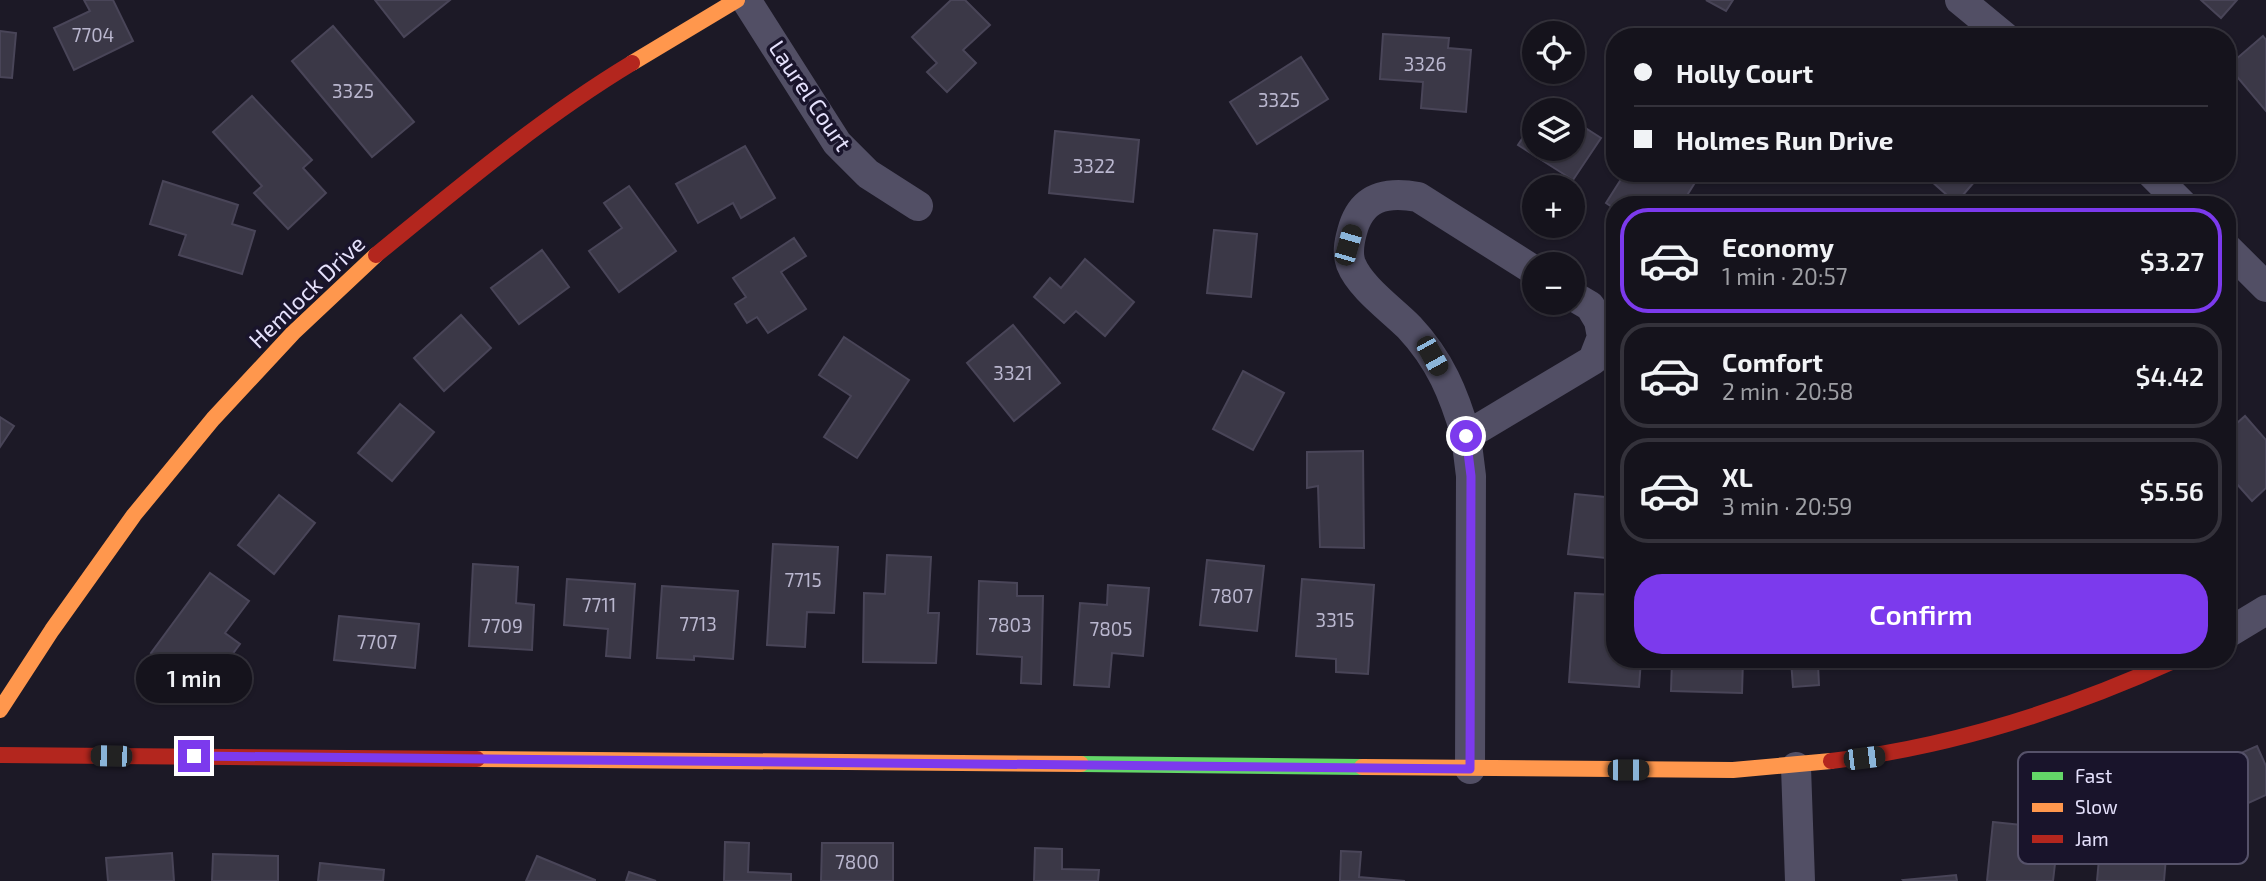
<!DOCTYPE html>
<meta charset="utf-8">
<style>
:root{--surface:#15131c;--page:#1e1c25;--text:#f1f3f6;--muted:#9d9ea3;--line:#34323b;--accent:#7c3aed}
body{margin:0;font-family:"Exo 2",sans-serif;background:var(--page);color:var(--text);height:100vh;display:flex;flex-direction:column;font-size:26px;white-space:nowrap}
*{box-sizing:border-box;margin:0}
p{font-size:23px;color:var(--muted)}
.icon{flex:none;width:38px;height:38px;fill:none;stroke:currentColor;stroke-width:2;stroke-linecap:round;stroke-linejoin:round}
.map{position:relative;flex:1;overflow:hidden}
.side{position:absolute;left:1606px;top:196px;width:630px;height:472px;display:flex;flex-direction:column;background:var(--surface);border-radius:28px;box-shadow:0 2px 5px #0004,0 0 0 2px var(--line)}
.side>*{flex:none}
.hud{position:absolute;left:1606px;top:28px;width:630px;height:154px;border-radius:28px;box-shadow:0 2px 5px #0004,0 0 0 2px var(--line);display:grid;align-content:center;height:154px;padding:0 28px;background:var(--surface)}
.controls{position:absolute;left:1522px;top:21px;display:grid;gap:14px}
.controls a{display:grid;place-items:center;width:63px;height:63px;border-radius:50%;background:var(--surface);box-shadow:0 2px 5px #0004,0 0 0 2px var(--line);font-size:35px}
.end{position:absolute;width:32px;height:32px;margin:-16px;border:9px solid #7c3aed;background:#fff;box-shadow:0 0 0 4px #fff}
.from{border-radius:50%}
.bubble{position:absolute;height:49px;border-radius:24px;background:var(--surface);box-shadow:0 2px 5px #0004,0 0 0 2px var(--line);font-size:23px;font-weight:600;line-height:49px;text-align:center}
.car{position:absolute;width:21px;height:42px;margin:-21px -10px;border-radius:9px;box-shadow:0 0 5px 2px #0007;background:linear-gradient(#222 24%,#8ab4d8 0 40%,#222 0 76%,#8ab4d8 0 86%,#222 0)}
.hud b{display:flex;align-items:center;gap:24px;height:66px;font-size:26px}
.hud b+b{border-top:2px solid var(--line)}
.hud i{width:18px;height:18px;background:var(--text)}
ul{padding:12px 0 0;list-style:none}
li{display:flex;align-items:center;gap:21px;height:105px;margin:0 14px 10px;padding:0 14px;border:4px solid var(--line);border-radius:28px}
li div{flex:1}
li b{display:block;font-size:26px}
li em{font-style:normal;font-weight:600}
li.on{border-color:var(--accent)}
li>.icon{width:63px;height:63px;stroke-width:1.5}
.button{display:flex;gap:14px;margin-top:auto;padding:14px 28px}
.button a{flex:1;height:80px;border-radius:28px;background:var(--accent);color:#fff;font-size:28px;font-weight:600;line-height:80px;text-align:center}
.map>svg:first-child{display:block}
</style>
<div class="map">
<svg width="2266" height="881" viewBox="0 0 2266 881">
<rect width="100%" height="100%" fill="#1c1926"/>
<!-- building -->
<g fill="#3b3847" stroke="#494558" stroke-width="2">
<polygon points="84,0 113,0 133,41 74,70 54,28 90,11"/>
<polygon points="375,0 450,0 404,37"/>
<polygon points="951,0 965,0 990,25 963,50 976,63 947,92 927,72 937,63 912,37"/>
<polygon points="1706,0 1733,0 1726,11"/>
<polygon points="2201,0 2237,0 2221,18"/>
<polygon points="333,26 414,122 372,157 292,61"/>
<polygon points="0,31 16,33 12,78 0,77"/>
<polygon points="1383,34 1449,38 1448,48 1471,50 1466,112 1421,108 1423,82 1380,79"/>
<polygon points="2263,36 2266,40 2266,111 2228,66"/>
<polygon points="1301,57 1328,99 1257,144 1230,102"/>
<polygon points="252,96 312,160 303,168 326,193 288,229 254,193 262,186 213,132"/>
<polygon points="1535,119 1535,149 1573,149 1573,120 1601,138 1573,180 1518,145"/>
<polygon points="1055,131 1139,140 1133,202 1049,193"/>
<polygon points="745,146 775,198 741,218 733,203 698,223 676,184"/>
<polygon points="1625,173 1685,173 1696,181 1681,205 1615,205 1615,209 1606,203"/>
<polygon points="1922,173 1982,173 1956,203"/>
<polygon points="163,181 238,205 232,224 255,231 242,274 179,255 186,235 150,224"/>
<polygon points="629,186 676,251 619,292 589,251 622,228 604,203"/>
<polygon points="1214,230 1257,234 1251,297 1207,293"/>
<polygon points="794,238 806,256 781,272 806,309 768,333 757,317 747,323 735,304 746,297 733,278"/>
<polygon points="542,250 569,287 519,324 491,288"/>
<polygon points="1085,259 1134,302 1105,336 1076,311 1064,323 1034,297 1050,278 1061,288"/>
<polygon points="461,315 491,348 444,391 414,358"/>
<polygon points="1013,325 1060,383 1014,421 967,363"/>
<polygon points="844,337 909,380 857,458 824,437 851,396 819,375"/>
<polygon points="1243,371 1284,393 1253,450 1213,429"/>
<polygon points="400,404 434,432 392,481 358,453"/>
<polygon points="2245,416 2266,440 2266,488 2252,501 2228,474 2228,431"/>
<polygon points="0,417 14,426 0,447"/>
<polygon points="1363,451 1364,548 1320,547 1318,486 1307,488 1307,452"/>
<polygon points="1575,494 1615,498 1615,559 1568,554"/>
<polygon points="279,495 315,523 274,574 238,545"/>
<polygon points="773,544 838,547 834,613 807,612 805,647 767,645"/>
<polygon points="887,555 931,557 928,613 939,613 936,663 863,662 864,593 885,594"/>
<polygon points="1207,560 1264,566 1257,631 1200,625"/>
<polygon points="473,564 518,567 516,603 534,605 532,650 469,646"/>
<polygon points="210,573 249,601 225,633 240,644 217,675 204,666 192,682 151,653"/>
<polygon points="567,579 635,584 630,658 606,656 608,629 564,625"/>
<polygon points="1302,579 1374,585 1368,674 1336,672 1336,659 1296,656"/>
<polygon points="979,581 1017,583 1017,596 1043,596 1041,684 1021,683 1022,657 977,654"/>
<polygon points="1108,585 1149,588 1143,656 1112,653 1109,687 1074,685 1080,603 1107,605"/>
<polygon points="662,586 738,591 733,659 694,656 694,660 657,658"/>
<polygon points="1575,593 1615,595 1615,660 1641,660 1639,687 1569,682"/>
<polygon points="339,616 419,624 415,668 334,660"/>
<polygon points="1672,660 1743,660 1742,693 1671,691"/>
<polygon points="1791,660 1856,660 1856,662 1818,664 1819,685 1793,687"/>
<polygon points="2257,746 2266,766 2266,795 2220,816 2200,771"/>
<polygon points="2106,781 2139,784 2137,805 2170,808 2164,881 2097,881"/>
<polygon points="1993,822 2059,829 2053,881 1987,881"/>
<polygon points="725,842 749,843 748,872 791,874 791,881 724,881"/>
<polygon points="822,843 893,843 893,881 821,881"/>
<polygon points="1035,848 1062,849 1062,869 1099,870 1098,881 1034,881"/>
<polygon points="1341,851 1361,852 1359,877 1405,881 1340,881"/>
<polygon points="172,853 174,881 108,881 106,858"/>
<polygon points="213,854 278,856 278,881 212,881"/>
<polygon points="537,856 595,880 595,881 526,881"/>
<polygon points="320,863 384,870 383,881 318,881"/>
<polygon points="629,872 656,881 626,881"/>
<polygon points="1956,875 1957,881 1904,881 1903,880"/>
</g>
<g fill="none" stroke-linecap="round" stroke-linejoin="round">
<!-- street -->
<g stroke="#524f65" stroke-width="30">
<polyline points="746,0 837,143 868,174 918,206"/>
<polyline points="1960,0 2005,37"/>
<polyline points="2151,173 2183,205"/>
<polyline points="2228,249 2266,287"/>
<path d="M 1535,271 L 1418,197 C 1385,191 1361,197 1352,232 C 1349,243 1347,253 1351,264 C 1360,287 1391,309 1409,327 C 1440,360 1454,394 1466,436 L 1593,360 L 1602,337 L 1599,321 L 1590,306 L 1573,296"/>
<polyline points="1466,436 1471,476 1470,769"/>
<polyline points="2228,633 2266,610"/>
<polyline points="1796,767 1800,881"/>
</g>
<!-- fast -->
<polyline stroke="#63d668" stroke-width="16" points="1081,764 1362,767"/>
<!-- slow -->
<g stroke="#ff974d" stroke-width="16">
<polyline points="632,63 737,0"/>
<polyline points="0,710 52,630 134,515 213,419 293,333 376,255"/>
<polyline points="477,759 1081,764"/>
<polyline points="1362,767 1733,770 1831,761"/>
</g>
<!-- jam -->
<g stroke="#b3261e" stroke-width="16">
<path d="M 376,255 C 458,188 541,118 632,63"/>
<polyline points="0,755 477,759"/>
<path d="M 1831,761 C 1952,747 2066,710 2176,660"/>
</g>
</g>
<g fill="none" stroke-linecap="round" stroke-linejoin="round">
<!-- route -->
<polyline stroke="#7c3aed" stroke-width="9" points="194,756 1470,769 1471,476 1466,436"/>
</g>
<g text-anchor="middle" stroke-width="7" stroke-linejoin="round" paint-order="stroke">
<!-- number labels -->
<g font-size="19" fill="#bab7cf">
<text x="93" y="42">7704</text>
<text x="1425" y="71">3326</text>
<text x="353" y="98">3325</text>
<text x="1279" y="107">3325</text>
<text x="1094" y="173">3322</text>
<text x="1013" y="380">3321</text>
<text x="803" y="587">7715</text>
<text x="1232" y="603">7807</text>
<text x="599" y="612">7711</text>
<text x="1335" y="627">3315</text>
<text x="698" y="631">7713</text>
<text x="1010" y="632">7803</text>
<text x="502" y="633">7709</text>
<text x="1111" y="636">7805</text>
<text x="377" y="649">7707</text>
<text x="857" y="869">7800</text>
</g>
<!-- street labels -->
<g font-size="23" fill="#e5e1fc" stroke="#19142b">
<text transform="translate(810 96) rotate(56)" y="8">Laurel Court</text>
<text transform="translate(307 292) rotate(-44)" y="8">Hemlock Drive</text>
</g>
</g>
<!-- legend -->
<rect x="2018" y="752" width="230" height="112" rx="10" fill="#19142b" stroke="#56526a" stroke-width="2"/>
<rect x="2032" y="772" width="31" height="8" fill="#63d668"/>
<rect x="2032" y="803" width="31" height="9" fill="#ff974d"/>
<rect x="2032" y="835" width="31" height="8" fill="#b3261e"/>
<g font-size="19" fill="#e5e1fc">
<text x="2075" y="783">Fast</text>
<text x="2075" y="814">Slow</text>
<text x="2075" y="846">Jam</text>
</g>
</svg>
<div class="controls">
<a><svg class="icon" aria-label="locate" viewBox="0 0 24 24"><circle cx="12" cy="12" r="6"/><path d="M12 2v4M12 18v4M2 12h4M18 12h4"/></svg></a>
<a><svg class="icon" aria-label="layers" viewBox="0 0 24 24"><path d="M12 4l9 5-9 5-9-5zM3 14l9 5 9-5"/></svg></a>
<a>+</a>
<a>−</a>
</div>
<i class="end from" style="left:1466px;top:436px"></i>
<i class="end" style="left:194px;top:756px"></i>
<div class="bubble" style="left:136px;top:654px;width:116px">1 min</div>
<i class="car" style="left:1348px;top:245px;rotate:16deg"></i>
<i class="car" style="left:1432px;top:356px;rotate:151deg"></i>
<i class="car" style="left:111px;top:756px;rotate:271deg"></i>
<i class="car" style="left:1864px;top:758px;rotate:83deg"></i>
<i class="car" style="left:1628px;top:770px;rotate:90deg"></i>
<div class="hud">
<b><i class="from"></i>Holly Court</b>
<b><i></i>Holmes Run Drive</b>
</div>
<section class="side">
<ul>
<li class="on"><svg class="icon" aria-label="car" viewBox="0 0 24 24"><path d="M5 17H2v-5l4-1 3-4h7l3 4 3 1v5h-3M9 17h6M6 11h13"/><circle cx="7" cy="17" r="2"/><circle cx="17" cy="17" r="2"/></svg><div><b>Economy</b><p>1 min · 20:57</p></div><em>$3.27</em></li>
<li><svg class="icon" aria-label="car" viewBox="0 0 24 24"><path d="M5 17H2v-5l4-1 3-4h7l3 4 3 1v5h-3M9 17h6M6 11h13"/><circle cx="7" cy="17" r="2"/><circle cx="17" cy="17" r="2"/></svg><div><b>Comfort</b><p>2 min · 20:58</p></div><em>$4.42</em></li>
<li><svg class="icon" aria-label="car" viewBox="0 0 24 24"><path d="M5 17H2v-5l4-1 3-4h7l3 4 3 1v5h-3M9 17h6M6 11h13"/><circle cx="7" cy="17" r="2"/><circle cx="17" cy="17" r="2"/></svg><div><b>XL</b><p>3 min · 20:59</p></div><em>$5.56</em></li>
</ul>
<div class="button"><a>Confirm</a></div>
</section>
</div>
